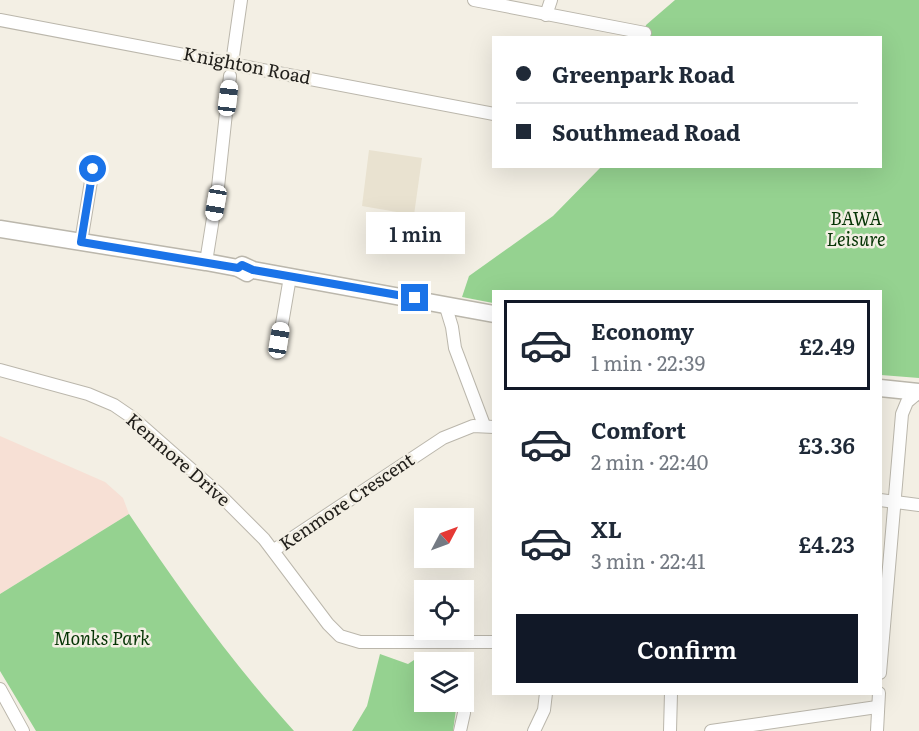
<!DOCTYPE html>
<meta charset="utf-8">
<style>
:root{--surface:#fff;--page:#f2f2f3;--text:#1f2937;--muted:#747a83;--line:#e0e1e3;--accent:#111827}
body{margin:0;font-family:Literata,serif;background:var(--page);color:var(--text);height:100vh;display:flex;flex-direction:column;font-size:22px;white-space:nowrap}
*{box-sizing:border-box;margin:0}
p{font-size:20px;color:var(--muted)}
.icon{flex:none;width:33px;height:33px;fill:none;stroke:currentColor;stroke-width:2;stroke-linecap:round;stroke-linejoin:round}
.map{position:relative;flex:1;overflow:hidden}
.sheet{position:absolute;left:492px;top:290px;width:390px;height:405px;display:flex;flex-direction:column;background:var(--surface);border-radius:0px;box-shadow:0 6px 24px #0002}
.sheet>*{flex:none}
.top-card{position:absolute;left:492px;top:36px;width:390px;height:132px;border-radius:0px;box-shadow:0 6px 24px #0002;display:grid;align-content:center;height:132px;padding:0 24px;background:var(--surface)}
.needle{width:39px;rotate:49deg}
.buttons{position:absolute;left:414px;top:508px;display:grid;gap:12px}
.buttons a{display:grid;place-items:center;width:60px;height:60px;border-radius:0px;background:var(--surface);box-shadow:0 6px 24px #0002;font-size:30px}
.end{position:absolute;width:27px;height:27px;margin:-14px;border:8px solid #1a73e8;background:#fff;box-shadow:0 0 0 3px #fff}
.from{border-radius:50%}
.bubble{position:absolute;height:42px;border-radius:0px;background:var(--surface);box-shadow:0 6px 24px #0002;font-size:20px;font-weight:600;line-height:42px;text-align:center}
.car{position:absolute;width:18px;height:36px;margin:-18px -9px;border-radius:8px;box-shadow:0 0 4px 2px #0007;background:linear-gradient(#fff 24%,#345 0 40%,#fff 0 76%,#345 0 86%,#fff 0)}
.top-card b{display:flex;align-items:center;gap:21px;height:57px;font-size:22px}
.top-card b+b{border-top:2px solid var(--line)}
.top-card i{width:15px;height:15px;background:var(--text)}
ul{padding:10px 0 0;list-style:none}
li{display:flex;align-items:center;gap:18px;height:90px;margin:0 12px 9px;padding:0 12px;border:3px solid transparent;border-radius:0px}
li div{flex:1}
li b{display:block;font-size:22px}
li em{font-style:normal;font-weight:600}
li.current{border-color:var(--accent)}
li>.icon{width:54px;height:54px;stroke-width:1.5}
.primary-button{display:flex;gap:12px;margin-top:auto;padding:12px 24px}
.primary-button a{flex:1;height:69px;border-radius:0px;background:var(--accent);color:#fff;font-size:24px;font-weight:600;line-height:69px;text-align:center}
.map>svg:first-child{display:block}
</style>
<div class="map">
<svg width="919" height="731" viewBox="0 0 919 731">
<rect width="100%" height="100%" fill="#f3efe4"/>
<!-- built -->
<polygon fill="#e9e2d0" points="369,150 422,158 414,215 362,206"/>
<!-- education -->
<polygon fill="#f7e0d5" points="0,436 105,482 123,498 129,514 0,594"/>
<!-- green -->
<g fill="#95d290">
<polygon points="675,0 919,0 919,378 881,375 880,291 494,291 493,303 462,297 469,276 553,216 601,167 880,166 880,38 643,37 646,25"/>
<path d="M 129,514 C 180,590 233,664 294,731 L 36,731 L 0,671 L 0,594 Z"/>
<polygon points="380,654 408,664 414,660 453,658 454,663 424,663 424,702 457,702 453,731 352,731 367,706"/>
</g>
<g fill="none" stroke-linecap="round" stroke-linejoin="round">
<!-- street casing -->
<g stroke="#bbb7ac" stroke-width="14">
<g id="street">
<polyline points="474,0 645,33"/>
<polyline points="546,15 551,0"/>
<polyline points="0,20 494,114"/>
<polyline points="232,63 241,0"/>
<polyline points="81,242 93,169"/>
<polyline points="206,262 218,187 230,76"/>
<polyline points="445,304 452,327 455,348 484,425"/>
<polyline points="277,353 290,277"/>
<polyline points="0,370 88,394 114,405 133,418 218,493 264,539 328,624 340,636 360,642 494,642"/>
<polyline points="880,500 919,505"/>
<polyline points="274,550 443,438 473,426 494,427"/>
<polyline points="880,673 902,414 907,402 919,392"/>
<polyline points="0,689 23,731"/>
<polyline points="460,731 464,713"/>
<polyline points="534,731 544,710 546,693"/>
<polyline points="670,731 671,693"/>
<polyline points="711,731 877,707"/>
<polyline points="877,731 879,693"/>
</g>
</g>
<!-- secondary casing -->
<g stroke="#bbb7ac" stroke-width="19">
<g id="secondary">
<polyline points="0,229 206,262 238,268 247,273"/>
<polyline points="238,268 242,265 253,270 494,314"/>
<polyline points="880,388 919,392"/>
</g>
</g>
<!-- street -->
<use href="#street" stroke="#fff" stroke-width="12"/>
<!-- secondary -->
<use href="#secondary" stroke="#fff" stroke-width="16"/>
</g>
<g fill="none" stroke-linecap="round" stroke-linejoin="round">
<!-- route -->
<polyline stroke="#1a73e8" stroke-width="8" points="93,169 81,242 238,268 242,265 253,270 415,298"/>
</g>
<g text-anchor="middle" stroke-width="5" stroke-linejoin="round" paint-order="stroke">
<!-- street labels -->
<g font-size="18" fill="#201e1a" stroke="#f3efe4">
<text transform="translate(247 66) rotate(11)" y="6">Knighton Road</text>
<text transform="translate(178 460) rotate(41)" y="6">Kenmore Drive</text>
<text transform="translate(347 502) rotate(-34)" y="6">Kenmore Crescent</text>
</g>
<!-- park labels -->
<g font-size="18" font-style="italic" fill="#053404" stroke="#f3efe4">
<text x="856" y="225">BAWA<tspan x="856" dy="21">Leisure</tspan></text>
<text x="102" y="645">Monks Park</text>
</g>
</g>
</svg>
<div class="buttons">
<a><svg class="needle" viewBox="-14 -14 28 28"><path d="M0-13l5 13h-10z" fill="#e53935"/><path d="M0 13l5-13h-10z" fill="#747a83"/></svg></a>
<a><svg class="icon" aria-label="locate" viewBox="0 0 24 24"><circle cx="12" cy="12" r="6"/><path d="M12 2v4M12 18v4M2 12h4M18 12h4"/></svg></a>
<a><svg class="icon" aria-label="layers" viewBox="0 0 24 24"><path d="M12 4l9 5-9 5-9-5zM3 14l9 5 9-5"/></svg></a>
</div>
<i class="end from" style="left:93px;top:169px"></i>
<i class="end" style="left:415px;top:298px"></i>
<div class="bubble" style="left:366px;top:212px;width:99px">1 min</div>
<i class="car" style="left:228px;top:98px;rotate:7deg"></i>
<i class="car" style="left:216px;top:203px;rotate:190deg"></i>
<i class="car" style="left:279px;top:340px;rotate:9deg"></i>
<div class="top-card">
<b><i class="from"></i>Greenpark Road</b>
<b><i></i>Southmead Road</b>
</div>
<section class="sheet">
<ul>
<li class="current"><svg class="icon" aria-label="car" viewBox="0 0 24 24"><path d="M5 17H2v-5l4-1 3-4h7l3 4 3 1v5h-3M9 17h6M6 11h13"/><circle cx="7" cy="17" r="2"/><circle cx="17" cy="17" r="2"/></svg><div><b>Economy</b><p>1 min · 22:39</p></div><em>£2.49</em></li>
<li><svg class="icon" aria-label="car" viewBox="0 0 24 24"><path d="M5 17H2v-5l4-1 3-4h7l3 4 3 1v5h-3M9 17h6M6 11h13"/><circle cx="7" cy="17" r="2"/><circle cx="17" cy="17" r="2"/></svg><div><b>Comfort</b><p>2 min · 22:40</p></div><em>£3.36</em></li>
<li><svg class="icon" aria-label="car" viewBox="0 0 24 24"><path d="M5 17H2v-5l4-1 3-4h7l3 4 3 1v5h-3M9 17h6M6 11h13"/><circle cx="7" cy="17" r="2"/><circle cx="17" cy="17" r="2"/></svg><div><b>XL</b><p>3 min · 22:41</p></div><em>£4.23</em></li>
</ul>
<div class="primary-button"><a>Confirm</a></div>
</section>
</div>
